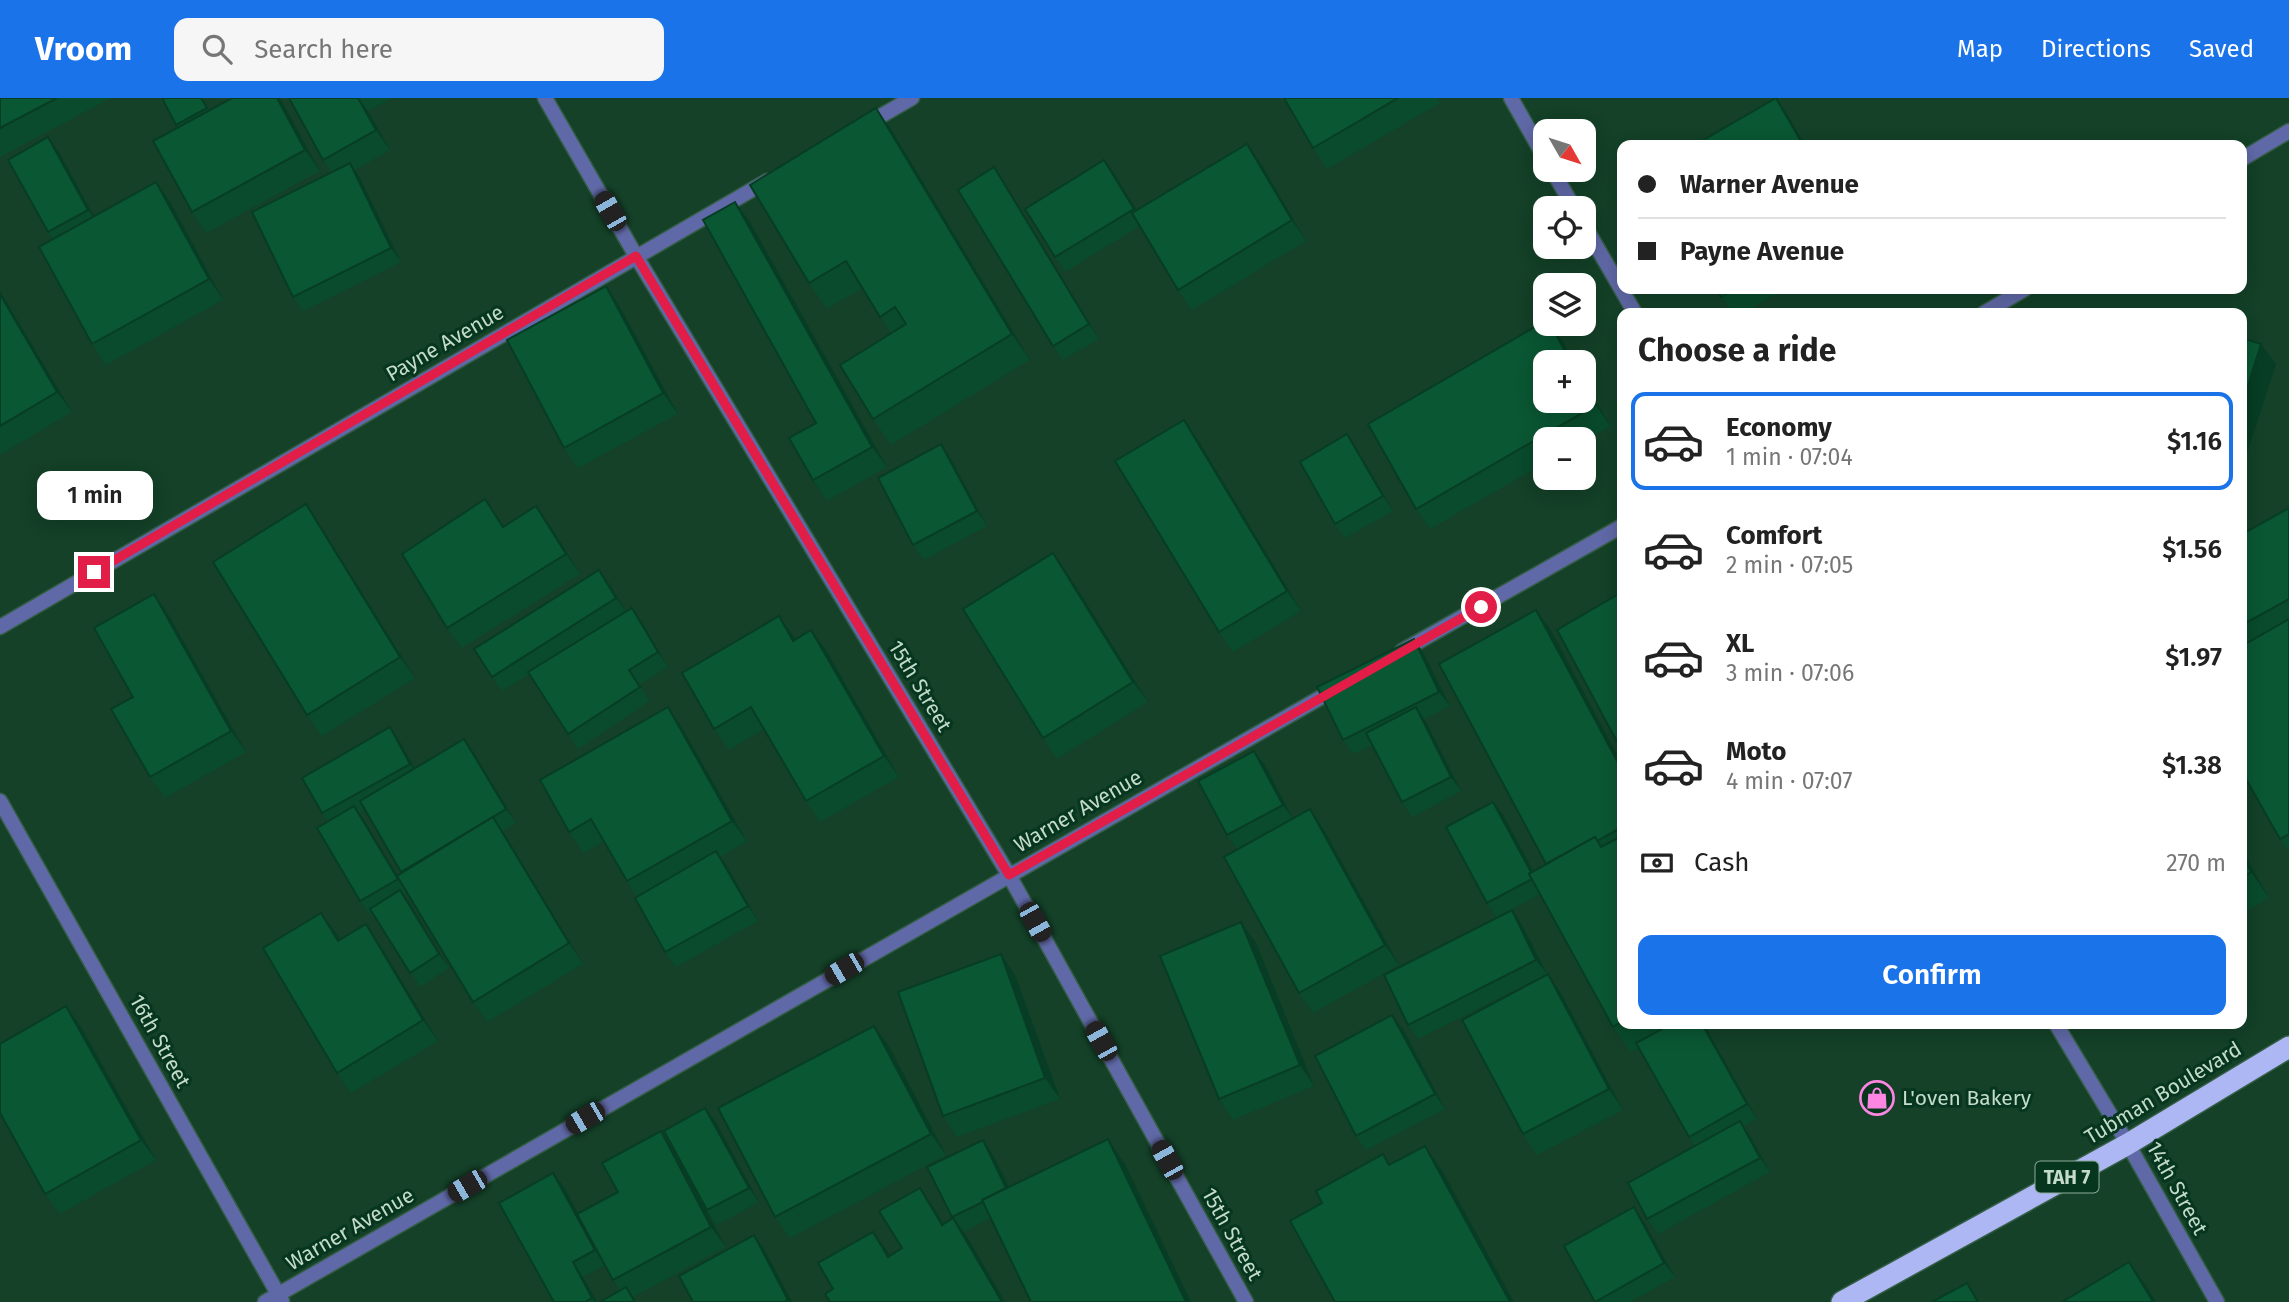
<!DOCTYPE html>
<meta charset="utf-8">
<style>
:root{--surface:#fff;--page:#f6f6f6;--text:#222;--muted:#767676;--line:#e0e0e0;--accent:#1a73e8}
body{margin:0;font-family:"Fira Sans",sans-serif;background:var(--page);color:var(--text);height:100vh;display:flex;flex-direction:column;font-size:26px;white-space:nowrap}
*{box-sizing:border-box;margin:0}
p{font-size:23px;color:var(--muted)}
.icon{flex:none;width:38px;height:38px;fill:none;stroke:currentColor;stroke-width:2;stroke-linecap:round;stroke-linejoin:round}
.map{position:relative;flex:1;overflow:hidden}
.side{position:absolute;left:1617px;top:210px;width:630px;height:721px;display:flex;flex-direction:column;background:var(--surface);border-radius:14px;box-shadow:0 4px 18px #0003}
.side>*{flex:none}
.banner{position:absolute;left:1617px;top:42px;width:630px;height:154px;border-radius:14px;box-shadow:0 4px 18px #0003;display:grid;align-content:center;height:154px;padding:0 21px;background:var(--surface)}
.needle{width:46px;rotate:129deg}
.buttons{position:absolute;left:1533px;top:21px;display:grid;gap:14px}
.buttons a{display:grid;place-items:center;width:63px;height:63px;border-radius:14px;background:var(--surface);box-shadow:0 4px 18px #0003;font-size:35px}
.end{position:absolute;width:32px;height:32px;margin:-16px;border:9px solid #e11d48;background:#fff;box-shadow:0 0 0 4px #fff}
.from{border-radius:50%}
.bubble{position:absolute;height:49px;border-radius:14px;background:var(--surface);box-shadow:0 4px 18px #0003;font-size:23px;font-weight:600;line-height:49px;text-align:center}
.car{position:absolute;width:21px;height:42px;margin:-21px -10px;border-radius:9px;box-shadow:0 0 5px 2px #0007;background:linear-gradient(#222 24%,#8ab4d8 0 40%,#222 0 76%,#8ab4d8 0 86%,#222 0)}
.banner b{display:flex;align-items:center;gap:24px;height:66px;font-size:26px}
.banner b+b{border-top:2px solid var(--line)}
.banner i{width:18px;height:18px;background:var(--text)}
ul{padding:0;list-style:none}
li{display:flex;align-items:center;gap:21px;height:98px;margin:0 14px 10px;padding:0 7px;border:4px solid transparent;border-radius:14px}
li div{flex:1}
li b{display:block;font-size:26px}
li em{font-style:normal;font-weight:600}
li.active{border-color:var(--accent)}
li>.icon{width:63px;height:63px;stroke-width:1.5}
h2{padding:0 21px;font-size:32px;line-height:84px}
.pay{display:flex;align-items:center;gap:18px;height:77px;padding:0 21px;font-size:26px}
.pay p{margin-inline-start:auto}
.button{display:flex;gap:14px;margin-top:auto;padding:14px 21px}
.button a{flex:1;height:80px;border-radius:14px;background:var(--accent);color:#fff;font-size:28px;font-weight:600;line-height:80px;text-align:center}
header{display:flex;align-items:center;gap:42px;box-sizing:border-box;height:98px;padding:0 35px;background:var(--accent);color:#fff}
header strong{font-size:33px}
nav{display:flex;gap:38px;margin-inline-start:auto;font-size:24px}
.search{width:490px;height:63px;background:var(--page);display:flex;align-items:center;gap:18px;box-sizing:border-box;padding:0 24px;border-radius:14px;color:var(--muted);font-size:26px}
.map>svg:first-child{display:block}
</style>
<header>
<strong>Vroom</strong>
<div class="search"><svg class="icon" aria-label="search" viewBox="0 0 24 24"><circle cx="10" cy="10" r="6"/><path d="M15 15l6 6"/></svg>Search here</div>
<nav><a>Map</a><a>Directions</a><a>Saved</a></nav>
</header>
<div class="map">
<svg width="2289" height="1204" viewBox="0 0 2289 1204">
<rect width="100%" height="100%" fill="#144128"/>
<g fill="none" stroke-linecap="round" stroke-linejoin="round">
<!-- street casing -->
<g stroke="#345d45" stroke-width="17">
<g id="street">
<polyline points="545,0 636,158 1009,777 1246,1204"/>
<polyline points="1511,0 1545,60"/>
<polyline points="867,26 912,0"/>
<polyline points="2242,61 2289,33"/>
<polyline points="1552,72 1574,110"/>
<polyline points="1584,127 1635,215"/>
<polyline points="1984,215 2025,191"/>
<polyline points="0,529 767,83"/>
<polyline points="1402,553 1622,428"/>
<polyline points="0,703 282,1203"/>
<polyline points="2056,926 2128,1046 2217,1204"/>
<polyline points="265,1204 1339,589"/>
</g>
</g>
<!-- highway casing -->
<g stroke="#345d45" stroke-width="24">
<polyline id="highway" points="1842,1204 2128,1046 2289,949"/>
</g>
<!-- street -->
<use href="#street" stroke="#6069a7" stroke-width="14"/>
<!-- highway -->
<use href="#highway" stroke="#acb7f3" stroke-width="21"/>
</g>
<!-- wall -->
<g fill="#094b2c" fill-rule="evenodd">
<polygon points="0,0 111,0 0,59"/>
<polygon points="203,0 209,12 232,0 280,0 320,73 206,135 192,114 178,30 176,27"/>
<polygon points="289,0 391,0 368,13 390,52 355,72 360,80 401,164 303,213 293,199 332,74 323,62"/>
<polygon points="1284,0 1437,0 1440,5 1327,71 1313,50"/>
<polygon points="876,10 894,36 1030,262 891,347 873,321 891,235 863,190 827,211 809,185"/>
<polygon points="1247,46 1261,66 1306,143 1192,212 1178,192 1140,128 1065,174 1055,159 1115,77 1136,112"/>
<polygon points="59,54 94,119 156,84 171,105 223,202 106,267 92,246 53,142 48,134"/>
<polygon points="1004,84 1099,241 1063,262 1053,248"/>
<polygon points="735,104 750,124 887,369 827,403 813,382 816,325"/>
<polygon points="1717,191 1785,191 1743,215 1733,215"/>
<polygon points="0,193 72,314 0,357"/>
<polygon points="620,209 678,316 578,370 564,350"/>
<polygon points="1550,226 1562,242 1574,264 1545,264 1584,281 1610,328 1584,343 1584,341 1545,341 1545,365 1430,431 1416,411"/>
<polygon points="1198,342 1301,513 1233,554 1219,534"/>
<polygon points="1357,351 1393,413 1345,440 1335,426"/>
<polygon points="951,361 987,428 924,462 913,447"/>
<polygon points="536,408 551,429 580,476 462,550 447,530"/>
<polygon points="2289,410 2289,754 2280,741 2242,674 2242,436"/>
<polygon points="320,427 415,580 322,638 307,617"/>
<polygon points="1068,476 1148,604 1057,661 1043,640"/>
<polygon points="610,487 626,513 642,524 668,569 639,587 650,603 578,651 529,576 502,593 492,579"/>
<polygon points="154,496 168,516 246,654 165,700 150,679 133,599"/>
<polygon points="811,532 826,552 899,679 820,724 806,703 764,631 729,652 714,631 795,541"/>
<polygon points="1551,532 1622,666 1622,926 1704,926 1757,1021 1744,1028 1750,1038 1770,1074 1658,1136 1647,1121 1695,1048 1689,1039 1639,950 1631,954 1613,929 1540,796 1497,820 1487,805 1504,718 1533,773 1546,766"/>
<polygon points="1414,541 1424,556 1450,608 1424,621 1461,693 1412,719 1402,704 1372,647 1353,656 1343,642"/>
<polygon points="668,609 682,630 747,743 720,759 727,768 758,823 676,869 665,854 637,799 627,783 604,743 584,755 569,734"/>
<path d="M 400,644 L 415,670 L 474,655 L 516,725 L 503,733 L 583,866 L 487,924 L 473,904 L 408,795 L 404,797 L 449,870 L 420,889 L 373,816 L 370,817 L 360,803 L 328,724 L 322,715 ZM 365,711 L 402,775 L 397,778 L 359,715 Z"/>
<polygon points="1254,653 1265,667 1293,720 1310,711 1324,732 1399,867 1313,915 1299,895 1237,751 1227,737"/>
<polygon points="2242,751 2269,800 2242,815"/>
<polygon points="1241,824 1256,845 1314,988 1233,1022 1219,1001"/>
<polygon points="1522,827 1547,876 1418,941 1408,927"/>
<polygon points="336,835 340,842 380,847 438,943 351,995 337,975"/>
<polygon points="1001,856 1015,877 1060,1001 957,1039 943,1018"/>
<polygon points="1548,876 1562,897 1623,1012 1537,1057 1523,1036"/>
<polygon points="66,908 81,929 156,1062 60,1116 45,1096"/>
<polygon points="1403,931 1445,1011 1366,1052 1356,1038"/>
<polygon points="889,948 946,1057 790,1140 775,1119"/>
<polygon points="716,1024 759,1104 717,1127 707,1112 678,1058 726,1149 633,1199 637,1204 600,1204 620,1193 605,1167 583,1179 597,1204 554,1204 553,1075 564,1089 578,1116 618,1094"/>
<polygon points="993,1057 1009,1088 1125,1066 1191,1204 1031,1204 991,1120 963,1134 1005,1204 830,1204 890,1158 902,1150 920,1090 944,1126 953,1120"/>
<polygon points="1634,1109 1644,1124 1675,1179 1630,1204 1595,1204"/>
</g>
<!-- shaded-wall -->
<g fill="#073d24">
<polygon points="277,0 280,0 320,73 305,52"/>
<polygon points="358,0 368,13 390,52 376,32"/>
<polygon points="1776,0 1790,21 1805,47 1803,47"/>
<polygon points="876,10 894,36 1030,262 1012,236"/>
<polygon points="48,39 59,54 98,126 88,112"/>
<polygon points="1247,46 1261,66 1306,143 1292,122"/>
<polygon points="1104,62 1115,77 1145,126 1134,111"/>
<polygon points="350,65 360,80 401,164 391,150"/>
<polygon points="994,69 1004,84 1099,241 1089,226"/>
<polygon points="156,84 171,105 223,202 209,181"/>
<polygon points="735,104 750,124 887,369 872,349"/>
<polygon points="606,188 620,209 678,316 663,295"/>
<polygon points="0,193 72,314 57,294 0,196"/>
<polygon points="1550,226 1562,242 1574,264 1571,264"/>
<polygon points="2261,246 2276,266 2242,371 2242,306"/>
<polygon points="1584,281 1610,328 1596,307 1584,286"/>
<polygon points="1184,322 1198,342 1301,513 1287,493"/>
<polygon points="1347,336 1357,351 1393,413 1383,398"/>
<polygon points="941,346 951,361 987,428 977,413"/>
<polygon points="306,406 320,427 415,580 400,559"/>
<polygon points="536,408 551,429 580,476 566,456"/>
<polygon points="1053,455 1068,476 1148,604 1133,584"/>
<polygon points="599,472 610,487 627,515 616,500"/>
<polygon points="154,496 168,516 246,654 231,633"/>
<polygon points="632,510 642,524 668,569 658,554"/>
<polygon points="1536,512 1551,532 1622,666 1622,672"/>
<polygon points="779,518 794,539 808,563 793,543"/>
<polygon points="811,532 826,552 899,679 884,658"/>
<polygon points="1414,541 1424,556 1450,608 1439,594"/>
<polygon points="668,609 682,630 747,743 732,723"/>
<polygon points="1416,609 1426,624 1461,693 1451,679"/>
<polygon points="390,629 400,644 420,680 410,666"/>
<polygon points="464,641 474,655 516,725 506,711"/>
<polygon points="1254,653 1265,667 1293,721 1283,707"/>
<polygon points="1493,704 1504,718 1544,794 1534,780"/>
<polygon points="354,708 364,722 408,795 398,781"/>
<polygon points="1310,711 1324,732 1399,867 1385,847"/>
<polygon points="493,719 507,740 583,866 569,845"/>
<polygon points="2242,751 2269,800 2251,774 2242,757"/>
<polygon points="716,753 727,768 758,823 748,808"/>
<polygon points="400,792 411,807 449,870 439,856"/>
<polygon points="1512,812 1522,827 1547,876 1536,862"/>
<polygon points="321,815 336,835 352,864 338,843"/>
<polygon points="1241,824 1256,845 1314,988 1300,967"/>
<polygon points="366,826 380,847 438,943 423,922"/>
<polygon points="1001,856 1015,877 1060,1001 1045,980"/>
<polygon points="1548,876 1562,897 1623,1012 1609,991"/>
<polygon points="66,908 81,929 156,1062 141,1042"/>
<polygon points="1392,917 1403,931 1445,1011 1435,996"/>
<polygon points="1702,926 1704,926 1757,1021 1747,1006"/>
<polygon points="874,928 889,948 946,1057 931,1036"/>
<polygon points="705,1010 716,1024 759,1104 749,1090"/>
<polygon points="1740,1023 1750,1038 1770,1074 1760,1060"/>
<polygon points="661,1033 675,1054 726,1149 711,1129"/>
<polygon points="1108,1041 1125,1066 1191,1204 1186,1204"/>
<polygon points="983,1042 993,1057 1018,1107 1008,1093"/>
<polygon points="1425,1048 1443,1074 1514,1204 1510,1204"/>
<polygon points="553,1075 564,1089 606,1166 595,1152"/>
<polygon points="920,1090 934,1110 956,1147 942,1127"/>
<polygon points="1634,1109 1644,1124 1675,1179 1664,1165"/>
<polygon points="953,1120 968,1140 1005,1204 1002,1204"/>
<polygon points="873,1134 888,1154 902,1179 888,1159"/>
<polygon points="754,1137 764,1151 792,1204 790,1204 788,1202"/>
<polygon points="573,1164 583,1179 597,1204 595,1204 592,1200"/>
<polygon points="2129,1164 2147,1189 2156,1204 2153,1204"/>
</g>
<!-- building -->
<g fill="#0a5733" stroke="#073d24" stroke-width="2">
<polygon points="0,0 57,0 0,30"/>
<polygon points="162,0 201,0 207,10 176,27"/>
<polygon points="232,0 277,0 305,52 192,114 153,43"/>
<polygon points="289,0 358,0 376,32 323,62"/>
<polygon points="1284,0 1398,0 1313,50"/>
<polygon points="1776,0 1803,47 1695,47"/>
<polygon points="876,10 1012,236 873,321 840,267 906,226 895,209 880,219 846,163 809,185 750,87"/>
<polygon points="48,39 88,112 48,134 8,62"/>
<polygon points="1247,46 1292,122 1178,192 1132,115"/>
<polygon points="1104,62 1134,111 1055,159 1025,111"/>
<polygon points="350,65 391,150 293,199 252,114"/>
<polygon points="994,69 1089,226 1053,248 958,92"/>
<polygon points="156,84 209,181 92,246 39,149"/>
<polygon points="735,104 872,349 813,382 789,340 816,325 703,122"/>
<polygon points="606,188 663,295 564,350 507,242"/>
<polygon points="1717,191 1735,191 1721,199"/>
<polygon points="0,196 57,294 0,328"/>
<polygon points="2151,211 2164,215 2150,215"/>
<polygon points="1545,223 1545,226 1550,226 1571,264 1545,264 1545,303 1584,303 1584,286 1596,307 1416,411 1368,326"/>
<polygon points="2242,240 2261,246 2242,306"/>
<polygon points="1184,322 1287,493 1219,534 1115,363"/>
<polygon points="1347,336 1383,398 1335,426 1300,364"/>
<polygon points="941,346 977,413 913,447 878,380"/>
<polygon points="485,401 503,429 536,408 566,456 447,530 402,456"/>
<polygon points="306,406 400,559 307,617 213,464"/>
<polygon points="2289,410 2289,501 2242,527 2242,436"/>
<polygon points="1053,455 1133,584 1043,640 963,511"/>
<polygon points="599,472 616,500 492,579 474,551"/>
<polygon points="1622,494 1622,653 1557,532"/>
<polygon points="154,496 231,633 150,679 111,611 133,599 94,530"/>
<polygon points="632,510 658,554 629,572 640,589 568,636 528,574"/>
<polygon points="1536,512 1622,672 1622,729 1597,743 1595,739 1546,766 1439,566"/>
<polygon points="779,518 793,543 811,532 884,658 806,703 751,609 714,631 682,575"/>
<polygon points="2289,521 2289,736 2280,741 2242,674 2242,548"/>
<polygon points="1414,541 1439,594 1343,642 1317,589"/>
<polygon points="668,609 732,723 627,783 591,721 569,734 540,682"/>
<polygon points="1416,609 1451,679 1402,704 1366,635"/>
<polygon points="390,629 410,666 322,715 302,680"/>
<polygon points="464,641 506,711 401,774 360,703"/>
<polygon points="1254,653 1283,707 1227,737 1198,683"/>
<polygon points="1493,704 1531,774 1529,776 1532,781 1487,805 1446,729"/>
<polygon points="354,708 398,781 360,803 317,730"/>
<polygon points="1310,711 1385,847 1299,895 1224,759"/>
<polygon points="493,719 569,845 473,904 397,778"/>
<polygon points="1622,738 1622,923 1613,929 1529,776 1595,739 1601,749"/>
<polygon points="716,753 748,808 665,854 635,800"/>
<polygon points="2242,757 2251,774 2242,780"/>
<polygon points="400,792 439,856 410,875 370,811"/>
<polygon points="1512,812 1536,862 1408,927 1384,877"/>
<polygon points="321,815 338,843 366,826 423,922 337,975 263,850"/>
<polygon points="1241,824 1300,967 1219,1001 1160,858"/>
<polygon points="1001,856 1045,980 943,1018 898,894"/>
<polygon points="1548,876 1609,991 1523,1036 1462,922"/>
<polygon points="66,908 141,1042 45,1096 0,1015 0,946"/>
<polygon points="1392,917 1435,996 1356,1038 1315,958"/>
<polygon points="1671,926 1702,926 1747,1006 1689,1039 1636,945"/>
<polygon points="874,928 931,1036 775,1119 718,1010"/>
<polygon points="705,1010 749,1090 707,1112 664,1033"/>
<polygon points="1740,1023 1760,1060 1647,1121 1628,1085"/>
<polygon points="661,1033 711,1129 613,1182 577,1116 618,1094 602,1065"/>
<polygon points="1108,1041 1186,1204 1031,1204 982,1102"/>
<polygon points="983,1042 1006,1090 982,1102 983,1104 952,1119 927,1069"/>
<polygon points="1425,1048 1510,1204 1335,1204 1290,1123 1322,1105 1316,1093 1383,1056 1389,1067"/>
<polygon points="553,1075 595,1152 573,1164 592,1200 585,1204 554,1204 499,1105"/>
<polygon points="920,1090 942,1127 953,1120 1002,1204 830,1204 825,1196 833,1191 818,1165 873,1134 888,1159 902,1150 879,1113"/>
<polygon points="1634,1109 1664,1165 1595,1204 1564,1148"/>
<polygon points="754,1137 788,1202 784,1204 693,1204 679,1178"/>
<polygon points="2129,1164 2153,1204 2062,1204"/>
<polygon points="1967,1185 1978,1204 1932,1204"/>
<polygon points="626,1189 635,1204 600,1204"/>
</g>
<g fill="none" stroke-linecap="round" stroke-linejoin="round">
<!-- route -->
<polyline stroke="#e11d48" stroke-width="9" points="94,474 636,158 1009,777 1481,509"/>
</g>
<!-- icons -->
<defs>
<g id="shop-ring" transform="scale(1.75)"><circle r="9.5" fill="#07361f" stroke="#fd86e2" stroke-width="1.5"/><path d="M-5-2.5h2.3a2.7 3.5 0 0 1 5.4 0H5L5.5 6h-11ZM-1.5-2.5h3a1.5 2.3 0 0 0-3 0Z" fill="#fd86e2"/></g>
</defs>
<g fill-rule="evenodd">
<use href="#shop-ring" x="1877" y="1000"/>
</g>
<g text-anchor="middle" stroke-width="6" stroke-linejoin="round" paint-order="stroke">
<!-- shield labels -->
<rect fill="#07361f" stroke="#8baa97" stroke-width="2" x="2035.5" y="1063.5" width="63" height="31" rx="5"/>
<g font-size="19" font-weight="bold" fill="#c4dbcb">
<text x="2067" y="1086">TAH 7</text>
</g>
<!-- street labels -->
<g font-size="21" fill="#c4dbcb" stroke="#07361f">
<text transform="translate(445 245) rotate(-30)" y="7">Payne Avenue</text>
<text transform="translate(920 588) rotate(59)" y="7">15th Street</text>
<text transform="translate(1078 713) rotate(-30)" y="7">Warner Avenue</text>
<text transform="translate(160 943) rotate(61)" y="7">16th Street</text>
<text transform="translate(2163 995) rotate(-31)" y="7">Tubman Boulevard</text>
<text transform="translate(2177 1090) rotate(61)" y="7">14th Street</text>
<text transform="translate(350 1131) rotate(-30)" y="7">Warner Avenue</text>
<text transform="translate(1232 1136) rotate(61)" y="7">15th Street</text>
</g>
<!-- poi labels -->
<g font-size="21" fill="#c4dbcb" stroke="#07361f" text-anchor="start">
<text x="1902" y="1007">L'oven Bakery</text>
</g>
</g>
</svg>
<div class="buttons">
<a><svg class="needle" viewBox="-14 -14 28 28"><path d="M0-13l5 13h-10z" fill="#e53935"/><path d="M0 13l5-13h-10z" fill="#767676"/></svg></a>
<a><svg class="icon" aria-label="locate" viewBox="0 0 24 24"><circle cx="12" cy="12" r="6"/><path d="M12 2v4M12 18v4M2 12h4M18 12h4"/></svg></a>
<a><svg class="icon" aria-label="layers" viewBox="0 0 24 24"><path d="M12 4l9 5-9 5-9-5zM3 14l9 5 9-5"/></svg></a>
<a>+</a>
<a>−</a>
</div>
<i class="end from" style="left:1481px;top:509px"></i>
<i class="end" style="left:94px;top:474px"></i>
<div class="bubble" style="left:37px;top:373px;width:116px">1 min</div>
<i class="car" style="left:610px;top:113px;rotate:330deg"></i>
<i class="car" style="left:1035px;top:824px;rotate:151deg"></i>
<i class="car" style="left:844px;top:871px;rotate:240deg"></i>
<i class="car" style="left:1101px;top:943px;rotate:331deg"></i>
<i class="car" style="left:585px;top:1020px;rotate:240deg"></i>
<i class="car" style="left:1167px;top:1062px;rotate:331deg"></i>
<i class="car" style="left:467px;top:1088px;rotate:240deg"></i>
<div class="banner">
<b><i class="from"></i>Warner Avenue</b>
<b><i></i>Payne Avenue</b>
</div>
<section class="side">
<h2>Choose a ride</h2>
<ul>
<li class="active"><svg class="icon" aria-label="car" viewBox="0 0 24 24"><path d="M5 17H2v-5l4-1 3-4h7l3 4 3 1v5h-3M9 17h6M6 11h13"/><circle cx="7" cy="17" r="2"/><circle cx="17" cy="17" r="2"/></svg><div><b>Economy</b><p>1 min · 07:04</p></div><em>$1.16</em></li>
<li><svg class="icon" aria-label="car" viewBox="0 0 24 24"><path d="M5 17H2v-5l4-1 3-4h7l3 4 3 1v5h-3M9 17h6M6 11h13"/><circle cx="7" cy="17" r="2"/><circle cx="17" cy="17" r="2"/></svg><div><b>Comfort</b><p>2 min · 07:05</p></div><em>$1.56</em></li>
<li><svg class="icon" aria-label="car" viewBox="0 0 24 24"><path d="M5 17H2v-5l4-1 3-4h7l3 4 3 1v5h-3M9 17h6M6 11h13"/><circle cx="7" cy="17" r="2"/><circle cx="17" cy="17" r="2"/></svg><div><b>XL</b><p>3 min · 07:06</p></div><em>$1.97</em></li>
<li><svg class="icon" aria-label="car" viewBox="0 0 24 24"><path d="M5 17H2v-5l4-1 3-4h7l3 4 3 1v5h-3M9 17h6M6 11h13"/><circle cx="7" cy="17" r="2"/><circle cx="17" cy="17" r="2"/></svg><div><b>Moto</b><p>4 min · 07:07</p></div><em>$1.38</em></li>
</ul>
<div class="pay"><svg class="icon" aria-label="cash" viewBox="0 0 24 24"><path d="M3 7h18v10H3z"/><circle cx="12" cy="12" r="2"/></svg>Cash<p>270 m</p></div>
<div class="button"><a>Confirm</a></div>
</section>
</div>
